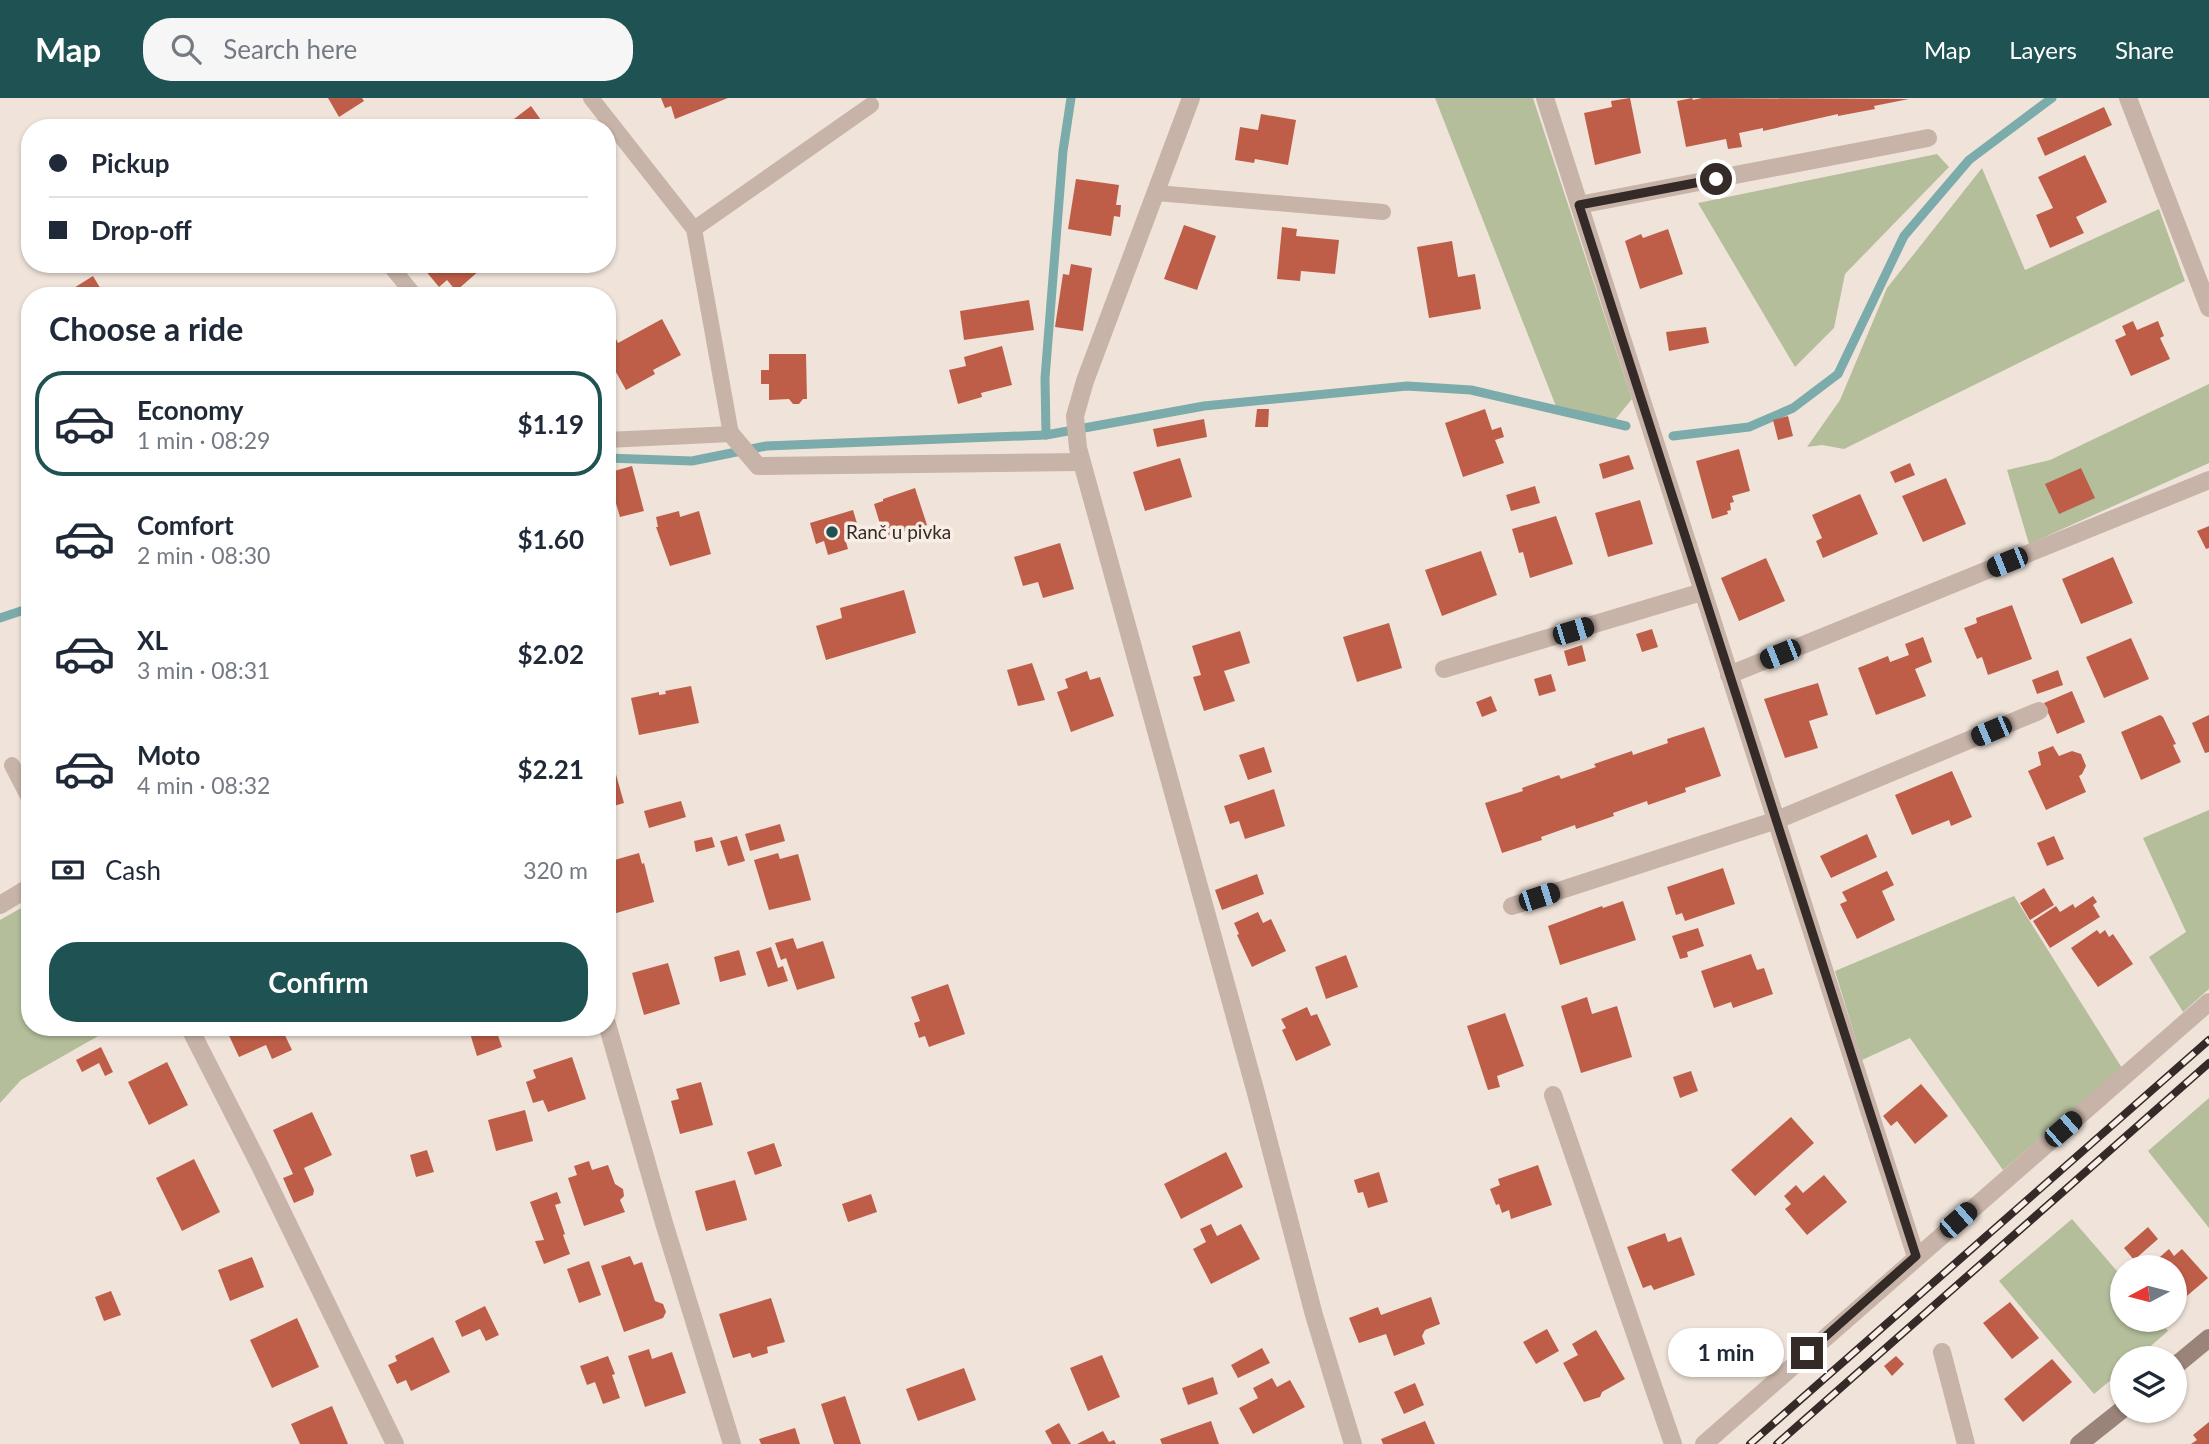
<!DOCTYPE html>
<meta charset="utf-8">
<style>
:root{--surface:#fff;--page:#f6f6f7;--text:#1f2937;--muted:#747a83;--line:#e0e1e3;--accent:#1f5252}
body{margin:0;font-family:Lato,sans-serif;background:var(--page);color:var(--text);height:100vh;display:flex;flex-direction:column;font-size:26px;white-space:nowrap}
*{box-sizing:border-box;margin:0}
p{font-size:23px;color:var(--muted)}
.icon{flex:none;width:38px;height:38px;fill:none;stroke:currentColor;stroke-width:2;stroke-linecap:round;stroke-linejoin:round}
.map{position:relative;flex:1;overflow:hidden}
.side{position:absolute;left:21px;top:189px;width:595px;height:749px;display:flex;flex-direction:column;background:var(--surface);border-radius:28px;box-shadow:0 2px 5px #0004}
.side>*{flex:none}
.banner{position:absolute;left:21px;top:21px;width:595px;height:154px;border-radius:28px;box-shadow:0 2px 5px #0004;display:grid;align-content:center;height:154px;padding:0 28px;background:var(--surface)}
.needle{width:46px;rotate:263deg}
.controls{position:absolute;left:2110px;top:1157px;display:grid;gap:14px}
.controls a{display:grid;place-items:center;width:77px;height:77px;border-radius:50%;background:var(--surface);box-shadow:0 2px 5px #0004;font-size:35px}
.end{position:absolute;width:32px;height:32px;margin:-16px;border:9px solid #342a27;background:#fff;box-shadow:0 0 0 4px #fff}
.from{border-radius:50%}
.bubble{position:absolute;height:49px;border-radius:24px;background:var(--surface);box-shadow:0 2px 5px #0004;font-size:23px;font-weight:700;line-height:49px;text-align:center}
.car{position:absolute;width:21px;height:42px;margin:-21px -10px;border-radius:9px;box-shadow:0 0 5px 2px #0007;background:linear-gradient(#222 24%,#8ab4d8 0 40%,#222 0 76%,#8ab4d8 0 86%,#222 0)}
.banner b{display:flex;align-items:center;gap:24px;height:66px;font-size:26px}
.banner b+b{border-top:2px solid var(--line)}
.banner i{width:18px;height:18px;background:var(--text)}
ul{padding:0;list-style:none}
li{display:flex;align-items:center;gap:21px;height:105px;margin:0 14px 10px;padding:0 14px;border:4px solid transparent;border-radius:28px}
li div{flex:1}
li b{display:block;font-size:26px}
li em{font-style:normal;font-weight:700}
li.on{border-color:var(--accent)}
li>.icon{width:63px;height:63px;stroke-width:1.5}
h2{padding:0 28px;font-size:32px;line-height:84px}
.pay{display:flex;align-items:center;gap:18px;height:77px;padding:0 28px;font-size:26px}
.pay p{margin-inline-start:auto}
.button{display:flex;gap:14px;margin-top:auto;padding:14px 28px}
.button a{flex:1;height:80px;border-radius:28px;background:var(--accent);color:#fff;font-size:28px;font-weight:700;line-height:80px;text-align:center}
header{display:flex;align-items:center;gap:42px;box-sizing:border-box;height:98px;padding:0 35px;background:var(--accent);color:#fff}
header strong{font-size:33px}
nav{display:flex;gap:38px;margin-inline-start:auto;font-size:24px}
.search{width:490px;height:63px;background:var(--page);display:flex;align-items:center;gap:18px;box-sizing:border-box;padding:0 24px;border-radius:28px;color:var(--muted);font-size:26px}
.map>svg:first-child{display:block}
</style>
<header>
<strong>Map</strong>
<div class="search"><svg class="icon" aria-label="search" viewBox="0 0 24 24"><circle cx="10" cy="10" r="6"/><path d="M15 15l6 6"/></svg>Search here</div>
<nav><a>Map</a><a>Layers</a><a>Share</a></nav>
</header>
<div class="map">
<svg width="2209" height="1346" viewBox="0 0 2209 1346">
<rect width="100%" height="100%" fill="#f0e4da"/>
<!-- green -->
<g fill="#b4be9b">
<polygon points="1435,0 1533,0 1632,301 1614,323 1559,316"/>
<polygon points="1937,56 1949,69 1845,176 1834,230 1795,269 1698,105"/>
<polygon points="1982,70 2025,172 2159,111 2185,183 1844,351 1822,347 1807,349 1840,302 1887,190"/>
<polygon points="2209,286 2209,365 2029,446 2007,372 2050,362"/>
<polygon points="2209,712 2209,891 2183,914 2149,859 2186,834 2143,740"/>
<polygon points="2014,798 2122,970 2003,1072 1910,940 1862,962 1835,873"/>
<polygon points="30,805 30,929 114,929 21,982 0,1005 0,822"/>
<polygon points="2209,1000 2209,1130 2148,1053"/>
<polygon points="2072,1121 2123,1180 2123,1222 2158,1222 2168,1233 2137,1260 2123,1260 2123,1272 2094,1296 1999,1183"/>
</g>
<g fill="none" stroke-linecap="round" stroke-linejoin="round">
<!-- stream -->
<g stroke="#7babaa" stroke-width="9">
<polyline points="1046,337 1204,308 1407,288 1471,292 1626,328"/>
<polyline points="1673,338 1749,329 1793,310 1838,276 1904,138 1969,62 2052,0"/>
<polyline points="607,360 692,363 766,348 1046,337 1045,280 1063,53 1071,0"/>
<polyline points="0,520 30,510"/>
</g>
</g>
<!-- building -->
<g fill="#be5e49">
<polygon points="328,0 362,0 364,3 339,19"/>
<polygon points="661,0 728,0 675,21 671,8 665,10"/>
<polygon points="1630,0 1641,55 1595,67 1584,15 1612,9 1611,3"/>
<polygon points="1692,0 1693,2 1702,0 1909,1 1874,8 1875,11 1838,18 1838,16 1763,33 1763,30 1739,35 1742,49 1728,51 1726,41 1686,49 1677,3"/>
<polygon points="531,8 541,22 530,30 502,30"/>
<polygon points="2104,9 2112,27 2045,58 2037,40"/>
<polygon points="1261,16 1296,22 1288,67 1255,61 1254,65 1235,62 1240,29 1258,32"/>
<polygon points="2085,57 2107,104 2076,119 2084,135 2050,150 2036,117 2053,110 2038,79"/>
<polygon points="1076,81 1119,87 1116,107 1121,107 1120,119 1114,118 1111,138 1068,131"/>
<polygon points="1184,127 1216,138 1197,192 1164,181"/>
<polygon points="1282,129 1297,131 1296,138 1339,142 1335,176 1301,173 1300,183 1277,181"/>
<polygon points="1668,131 1683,176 1640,191 1625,143 1641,136 1643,140"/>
<polygon points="1452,143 1458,179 1475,176 1481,211 1429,220 1417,149"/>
<polygon points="420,166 475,166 480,172 456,193 447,182 439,189"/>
<polygon points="1071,166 1092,170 1083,233 1055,229 1063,176 1069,177"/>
<polygon points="93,178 105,198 61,198"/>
<polygon points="1029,202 1034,232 964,242 960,213"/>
<polygon points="662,221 681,257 653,272 655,276 626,292 607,258 607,231 610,229 618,245"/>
<polygon points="2133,223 2137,232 2158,223 2164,238 2160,240 2170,261 2131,278 2115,242 2126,237 2122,228"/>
<polygon points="1706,229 1709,245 1669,253 1666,234"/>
<polygon points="1002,248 1012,287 981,295 982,299 958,306 949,272 966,268 964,259"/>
<polygon points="769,256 806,256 807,301 803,301 799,306 793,306 789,301 769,302 769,286 761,286 761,272 769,272"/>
<polygon points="1257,311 1269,311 1268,329 1255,329"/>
<polygon points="1485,311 1492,332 1501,329 1504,339 1495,342 1504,365 1463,379 1445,325"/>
<polygon points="1788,318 1793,338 1778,342 1773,322"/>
<polygon points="1204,321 1207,339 1157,349 1153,331"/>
<polygon points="1739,351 1750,393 1732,398 1734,404 1730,405 1731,412 1727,413 1728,416 1712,421 1696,363"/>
<polygon points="1629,357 1634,371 1603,381 1599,366"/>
<polygon points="1180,360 1192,399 1145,413 1133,374"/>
<polygon points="1910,365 1915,377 1895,385 1890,374"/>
<polygon points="632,368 644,413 620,419 607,375"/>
<polygon points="2081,370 2095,400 2059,416 2045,386"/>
<polygon points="1946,380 1966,426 1923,444 1902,398"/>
<polygon points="1535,388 1540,405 1511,413 1506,397"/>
<polygon points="915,390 927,427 884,439 874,406 883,403 883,401"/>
<polygon points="1860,396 1878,436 1823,460 1816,443 1822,440 1812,417"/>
<polygon points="1640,402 1653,446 1608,459 1595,415"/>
<polygon points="853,412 859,432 844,437 848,451 828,457 824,443 816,446 810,425"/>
<polygon points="679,413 680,419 699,413 711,456 670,468 656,429 658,429 656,419"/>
<polygon points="1556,418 1573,466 1530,480 1523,454 1519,455 1512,431"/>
<polygon points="2209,428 2209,450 2206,451 2197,433"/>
<polygon points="1060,445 1074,491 1043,500 1038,484 1023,488 1014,459"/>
<polygon points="1481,453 1497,497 1442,518 1425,472"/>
<polygon points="2113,459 2133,505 2081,526 2062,481"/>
<polygon points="1766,460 1785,503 1739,523 1721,480"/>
<polygon points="904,492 916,535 826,562 816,528 842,520 840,510"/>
<polygon points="2012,507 2032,561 1988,577 1982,559 1977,561 1964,530 1977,525 1976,520"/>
<polygon points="1389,525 1402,570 1357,584 1343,539"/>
<polygon points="1652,531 1658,549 1642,554 1636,536"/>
<polygon points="1240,533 1250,565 1224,573 1235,603 1204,613 1193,579 1201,577 1192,548"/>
<polygon points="1923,539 1932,564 1915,571 1926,598 1876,617 1858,570 1888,558 1890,564 1909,557 1905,546"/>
<polygon points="2131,540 2149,581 2104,600 2086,559"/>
<polygon points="1582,547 1586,563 1568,568 1564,553"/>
<polygon points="1032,565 1045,602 1018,608 1007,572"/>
<polygon points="2058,572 2063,587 2037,596 2032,582"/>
<polygon points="1087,573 1090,582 1100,579 1114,618 1071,634 1057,594 1068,590 1065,581"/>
<polygon points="1551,576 1556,593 1539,598 1534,581"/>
<polygon points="1818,585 1828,617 1809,623 1818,650 1785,660 1764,601"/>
<polygon points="691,588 699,625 639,637 631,600 659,594 659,597 666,596 665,593"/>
<polygon points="2072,593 2085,624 2057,636 2044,605"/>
<polygon points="1491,598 1497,613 1482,619 1476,604"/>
<polygon points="2160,617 2163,619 2176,646 2173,647 2181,664 2141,682 2121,634"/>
<polygon points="2209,617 2209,654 2205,655 2192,625"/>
<polygon points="1704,629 1721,678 1685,690 1686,694 1648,707 1647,703 1613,715 1614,718 1576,731 1575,727 1541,739 1542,742 1502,755 1485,705 1523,693 1522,690 1559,677 1561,681 1596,669 1594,666 1632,653 1633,657 1668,645 1667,641"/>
<polygon points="2053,648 2059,658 2072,653 2081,656 2086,668 2082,676 2079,678 2086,694 2046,712 2028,673 2041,667 2038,654"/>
<polygon points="1264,649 1272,674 1248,682 1239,657"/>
<polygon points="613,666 624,705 607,710 607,668"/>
<polygon points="1952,673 1972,719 1951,728 1949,722 1912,737 1895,697"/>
<polygon points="1274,691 1285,728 1245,741 1239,723 1230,726 1224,708"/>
<polygon points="681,703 686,719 649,730 644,713"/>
<polygon points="780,726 785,743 750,753 745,736"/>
<polygon points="1867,736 1877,759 1831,780 1820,758"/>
<polygon points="737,738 745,763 728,768 720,743"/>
<polygon points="2054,738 2064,761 2047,768 2037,745"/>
<polygon points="712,739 715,749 696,754 694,743"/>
<polygon points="639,755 642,766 644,765 654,804 613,816 607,794 607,775 614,773 611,763"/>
<polygon points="778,755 780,761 798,756 811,802 769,812 754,762"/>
<polygon points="1723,770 1735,806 1685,823 1682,815 1676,817 1667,789"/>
<polygon points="1887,773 1894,787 1882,793 1895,822 1857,841 1840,806 1847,803 1842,794"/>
<polygon points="1257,776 1264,796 1222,812 1215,792"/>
<polygon points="2044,790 2054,807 2030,822 2020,805"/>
<polygon points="2093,798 2097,804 2093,807 2100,819 2050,850 2033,823 2056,808 2060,814 2073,806 2075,810"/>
<polygon points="1623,803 1636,842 1560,867 1548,828 1602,808 1603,810"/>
<polygon points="1258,814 1263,825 1271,821 1286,853 1252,869 1237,837 1239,836 1234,825"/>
<polygon points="1698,830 1704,848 1687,854 1688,859 1680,861 1672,838"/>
<polygon points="2097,832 2100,836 2105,832 2109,839 2113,836 2133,866 2098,889 2071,850"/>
<polygon points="793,840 797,851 823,843 835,880 797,892 786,860 781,862 775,845"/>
<polygon points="771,849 778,870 783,868 788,883 768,889 756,854"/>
<polygon points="739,852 746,877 720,884 714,859"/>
<polygon points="1751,856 1757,872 1764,870 1773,896 1733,910 1731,904 1714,910 1701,873"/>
<polygon points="1346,857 1358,889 1326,901 1315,869"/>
<polygon points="668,865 680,906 644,917 632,875"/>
<polygon points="948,886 965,936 929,949 925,938 919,940 914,925 920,923 911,899"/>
<polygon points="1587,899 1592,916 1617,908 1632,959 1581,975 1561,908"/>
<polygon points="1307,909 1311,918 1317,916 1331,947 1296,963 1282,932 1286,930 1281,921"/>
<polygon points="1505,915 1524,968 1497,978 1500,989 1488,992 1467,928"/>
<polygon points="225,929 281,929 292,952 272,961 266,947 239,959"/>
<polygon points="468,929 495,929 502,949 477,958"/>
<polygon points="101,949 113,974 105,978 99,965 82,974 76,962"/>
<polygon points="572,959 586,1001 548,1014 543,1002 533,1005 526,984 536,980 533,972"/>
<polygon points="167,964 188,1007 149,1027 128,984"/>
<polygon points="1691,973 1698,993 1680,1000 1673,979"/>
<polygon points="701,984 713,1027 680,1036 671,1003 679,1001 676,991"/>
<polygon points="1921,986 1948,1018 1915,1046 1897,1023 1891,1028 1883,1018"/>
<polygon points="525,1012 533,1043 496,1053 488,1022"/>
<polygon points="312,1014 332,1057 304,1070 314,1092 313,1097 294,1105 283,1080 293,1076 273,1032"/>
<polygon points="1791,1019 1814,1045 1755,1098 1731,1072"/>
<polygon points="774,1045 782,1068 755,1077 747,1054"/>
<polygon points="427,1052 434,1074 416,1079 410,1057"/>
<polygon points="1226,1054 1243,1089 1181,1121 1164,1086"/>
<polygon points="194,1061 220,1114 182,1133 156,1080"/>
<polygon points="589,1063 592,1072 608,1067 615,1086 623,1091 624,1098 620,1102 625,1114 584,1128 568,1080 577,1077 574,1068"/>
<polygon points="1538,1067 1552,1107 1511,1121 1509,1112 1502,1115 1499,1106 1496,1107 1490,1091 1500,1087 1498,1081"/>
<polygon points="1379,1074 1388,1104 1368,1110 1363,1094 1358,1095 1354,1082"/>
<polygon points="1824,1077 1847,1104 1807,1137 1785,1111 1791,1106 1784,1098 1796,1087 1803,1095"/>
<polygon points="735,1082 747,1122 706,1133 695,1093"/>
<polygon points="557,1094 561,1105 555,1107 565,1136 563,1137 570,1156 544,1166 535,1143 544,1142 530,1104"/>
<polygon points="871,1096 877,1114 848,1124 842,1106"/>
<polygon points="1211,1126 1217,1138 1241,1126 1260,1161 1211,1186 1193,1151 1206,1144 1200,1131"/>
<polygon points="2148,1129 2158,1141 2134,1162 2124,1150"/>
<polygon points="1665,1135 1668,1144 1681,1139 1695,1177 1654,1192 1651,1187 1643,1190 1627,1149"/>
<polygon points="2169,1151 2174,1158 2182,1151 2208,1180 2175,1208 2175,1169 2156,1169 2153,1165"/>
<polygon points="630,1158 634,1167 642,1164 655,1203 663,1206 666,1214 663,1220 624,1234 601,1168"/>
<polygon points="252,1159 264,1189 230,1203 218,1172"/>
<polygon points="589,1163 601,1197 579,1205 567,1171"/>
<polygon points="111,1193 121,1217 104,1223 95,1199"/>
<polygon points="1431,1199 1440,1226 1425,1232 1422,1238 1425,1246 1394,1258 1386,1236 1359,1245 1349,1220 1378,1209 1381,1217"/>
<polygon points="771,1200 785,1244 767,1249 768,1255 752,1260 750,1255 733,1260 719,1216"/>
<polygon points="2010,1204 2039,1240 2012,1261 1983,1225"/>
<polygon points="485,1208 499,1237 486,1243 480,1231 462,1239 455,1223"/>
<polygon points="297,1220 319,1269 272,1290 250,1242"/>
<polygon points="1547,1231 1559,1253 1536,1266 1523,1244"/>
<polygon points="1596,1232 1625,1281 1602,1294 1600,1299 1584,1304 1563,1265 1578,1257 1572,1246"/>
<polygon points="433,1239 450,1274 411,1293 406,1282 397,1286 388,1267 397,1263 395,1258"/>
<polygon points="1262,1250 1270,1265 1238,1280 1231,1267"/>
<polygon points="649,1251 652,1261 672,1254 686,1295 645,1309 628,1258"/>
<polygon points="1102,1257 1120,1299 1088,1313 1070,1270"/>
<polygon points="608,1258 615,1276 612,1277 620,1300 603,1306 595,1284 587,1287 580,1268"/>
<polygon points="1896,1258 1904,1266 1892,1278 1884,1268"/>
<polygon points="2052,1261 2072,1284 2023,1324 2004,1301"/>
<polygon points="964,1270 976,1302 918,1323 906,1291"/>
<polygon points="1213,1279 1218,1296 1188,1307 1182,1290"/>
<polygon points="1272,1280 1277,1289 1290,1282 1305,1309 1253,1336 1239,1310 1258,1300 1253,1290"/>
<polygon points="1415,1285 1424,1307 1404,1316 1394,1294"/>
<polygon points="845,1298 861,1346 834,1346 821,1306"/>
<polygon points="332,1308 348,1346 300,1346 291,1326"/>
<polygon points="1211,1323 1219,1346 1162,1346 1160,1341"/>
<polygon points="1425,1323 1435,1346 1383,1346 1381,1341"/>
<polygon points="2209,1324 2209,1346 2191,1346 2197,1342 2193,1337"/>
<polygon points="1059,1325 1071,1346 1052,1346 1045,1333"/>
<polygon points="795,1330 800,1346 761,1346 759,1341"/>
<polygon points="1103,1333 1109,1344 1114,1342 1116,1346 1077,1346"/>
</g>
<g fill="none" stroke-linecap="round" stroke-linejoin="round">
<!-- service -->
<g stroke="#c7b3a7" stroke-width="16">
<polyline points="591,0 694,131 731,336 607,342"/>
<polyline points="1156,95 1383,114"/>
<polyline points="694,131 871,7"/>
<polyline points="389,166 415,198"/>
<polyline points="12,667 30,702"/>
</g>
<!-- minor -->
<g stroke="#c7b3a7" stroke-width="18">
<polyline points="1191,0 1085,283 1075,318 1078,350 1256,995 1314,1217 1353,1346"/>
<polyline points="1545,0 1916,1159"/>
<polyline points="2128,0 2209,210"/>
<polyline points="1579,107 1928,40"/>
<polyline points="731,336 758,368 1081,364"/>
<polyline points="1444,571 1702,494"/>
<polyline points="1729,577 2209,382"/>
<polyline points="0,807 30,789"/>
<polyline points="1512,808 1777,722 2039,613"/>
<polyline points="607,926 664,1125 732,1346"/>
<polyline points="189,929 259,1066 395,1346"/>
<polyline points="1553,997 1673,1346"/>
<polyline points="1942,1254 1966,1346"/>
<polyline points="1704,1346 2209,904"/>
</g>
<!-- secondary -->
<g stroke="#9a8378" stroke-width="18">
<polyline points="2175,1268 2209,1240"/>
<polyline points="2079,1346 2123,1311"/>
</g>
<!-- rail casing -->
<g stroke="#342a27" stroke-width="8">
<g id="rail">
<polyline points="1750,1346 2209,942"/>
<polyline points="1777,1346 2209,965"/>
</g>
</g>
<!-- rail -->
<use href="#rail" stroke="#f8eee6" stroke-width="5" stroke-dasharray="16" stroke-linecap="butt"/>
</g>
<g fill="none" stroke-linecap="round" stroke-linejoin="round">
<!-- route -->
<polyline stroke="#342a27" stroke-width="9" points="1716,81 1579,107 1916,1158 1807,1255"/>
</g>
<!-- markers -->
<circle fill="#1f5252" stroke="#f8eee6" stroke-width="2.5" cx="832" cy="434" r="7"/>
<g text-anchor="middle" stroke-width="7" stroke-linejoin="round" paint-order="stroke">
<!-- poi labels -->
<g font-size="19" fill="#342a27" stroke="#f8eee6" text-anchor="start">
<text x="846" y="441">Ranč u pivka</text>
</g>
</g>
</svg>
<div class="controls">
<a><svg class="needle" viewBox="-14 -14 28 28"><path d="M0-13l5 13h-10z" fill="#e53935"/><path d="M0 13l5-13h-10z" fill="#747a83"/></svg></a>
<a><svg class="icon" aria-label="layers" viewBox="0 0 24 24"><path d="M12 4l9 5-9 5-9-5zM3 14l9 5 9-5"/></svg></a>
</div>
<i class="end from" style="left:1716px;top:81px"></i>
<i class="end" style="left:1807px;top:1255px"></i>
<div class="bubble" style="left:1668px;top:1230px;width:116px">1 min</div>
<i class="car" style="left:2007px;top:464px;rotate:248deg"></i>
<i class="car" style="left:1573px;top:533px;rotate:73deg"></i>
<i class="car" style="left:1780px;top:556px;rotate:248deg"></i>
<i class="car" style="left:1991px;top:633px;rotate:247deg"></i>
<i class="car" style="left:1539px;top:799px;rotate:72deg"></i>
<i class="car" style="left:2063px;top:1031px;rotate:49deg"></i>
<i class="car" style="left:1958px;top:1122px;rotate:49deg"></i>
<div class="banner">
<b><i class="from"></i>Pickup</b>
<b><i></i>Drop-off</b>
</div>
<section class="side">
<h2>Choose a ride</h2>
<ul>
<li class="on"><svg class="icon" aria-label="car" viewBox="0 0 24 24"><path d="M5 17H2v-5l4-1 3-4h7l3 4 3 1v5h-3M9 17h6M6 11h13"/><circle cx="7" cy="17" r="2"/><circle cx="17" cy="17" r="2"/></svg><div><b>Economy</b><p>1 min · 08:29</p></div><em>$1.19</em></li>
<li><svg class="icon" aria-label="car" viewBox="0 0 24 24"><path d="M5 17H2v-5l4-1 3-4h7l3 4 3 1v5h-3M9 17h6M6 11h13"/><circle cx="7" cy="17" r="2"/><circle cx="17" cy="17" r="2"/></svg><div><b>Comfort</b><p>2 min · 08:30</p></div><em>$1.60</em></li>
<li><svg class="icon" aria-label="car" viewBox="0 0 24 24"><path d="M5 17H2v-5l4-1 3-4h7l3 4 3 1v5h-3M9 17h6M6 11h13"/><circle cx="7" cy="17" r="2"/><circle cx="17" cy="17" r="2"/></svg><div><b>XL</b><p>3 min · 08:31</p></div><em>$2.02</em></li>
<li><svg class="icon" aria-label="car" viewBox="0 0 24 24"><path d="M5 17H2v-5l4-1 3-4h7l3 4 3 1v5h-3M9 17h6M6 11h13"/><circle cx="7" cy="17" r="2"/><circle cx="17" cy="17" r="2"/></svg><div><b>Moto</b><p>4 min · 08:32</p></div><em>$2.21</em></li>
</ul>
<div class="pay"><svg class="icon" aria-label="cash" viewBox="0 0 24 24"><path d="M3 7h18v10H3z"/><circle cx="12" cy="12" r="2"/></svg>Cash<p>320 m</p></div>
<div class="button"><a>Confirm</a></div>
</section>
</div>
